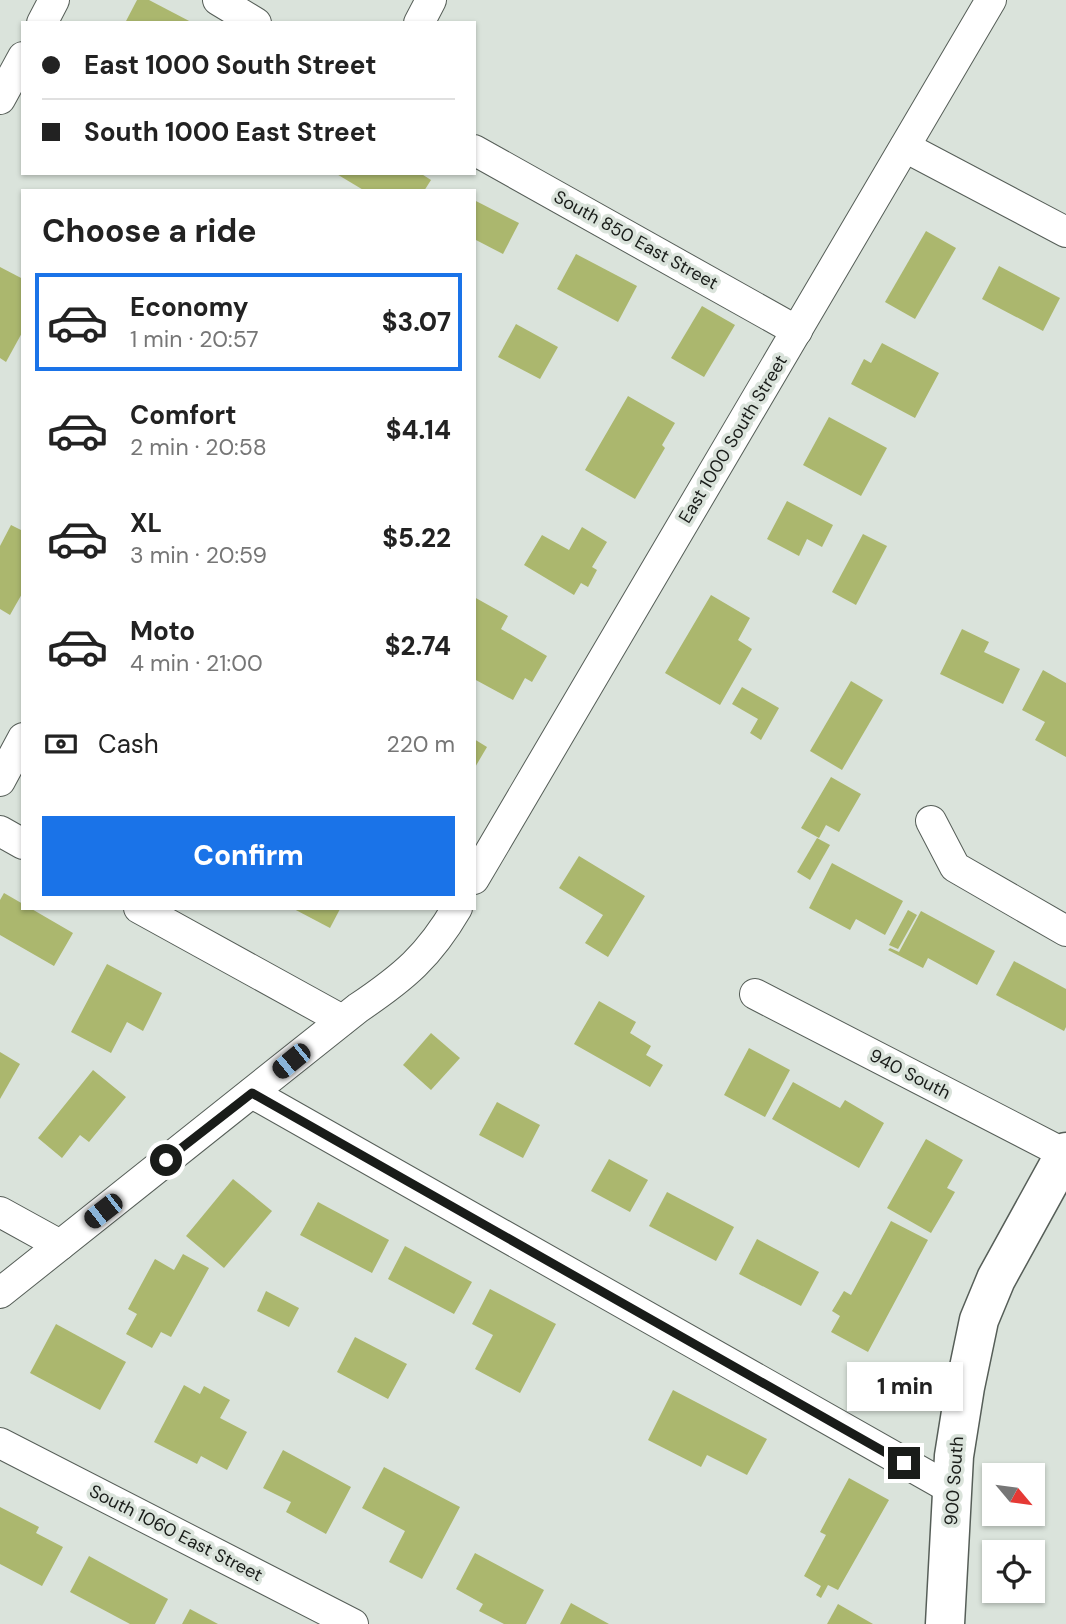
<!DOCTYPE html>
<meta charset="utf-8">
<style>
:root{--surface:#fff;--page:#f2f2f2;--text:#222;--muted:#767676;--line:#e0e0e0;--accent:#1a73e8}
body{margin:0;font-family:"DM Sans",sans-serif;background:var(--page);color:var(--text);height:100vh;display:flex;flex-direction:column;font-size:26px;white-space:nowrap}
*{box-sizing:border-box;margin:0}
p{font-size:23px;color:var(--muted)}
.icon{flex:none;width:38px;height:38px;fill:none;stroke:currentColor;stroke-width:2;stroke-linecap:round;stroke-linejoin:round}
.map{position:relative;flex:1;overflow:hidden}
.sheet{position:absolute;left:21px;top:189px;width:455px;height:721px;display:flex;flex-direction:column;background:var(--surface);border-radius:0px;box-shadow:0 2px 5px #0004}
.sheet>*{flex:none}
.guide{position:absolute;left:21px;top:21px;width:455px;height:154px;border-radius:0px;box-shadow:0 2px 5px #0004;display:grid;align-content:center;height:154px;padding:0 21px;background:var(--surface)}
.needle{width:46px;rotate:119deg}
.fabs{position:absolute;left:982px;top:1463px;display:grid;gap:14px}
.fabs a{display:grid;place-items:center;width:63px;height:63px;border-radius:0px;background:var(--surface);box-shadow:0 2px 5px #0004;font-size:35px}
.end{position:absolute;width:32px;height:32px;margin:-16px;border:9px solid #191c19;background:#fff;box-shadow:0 0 0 4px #fff}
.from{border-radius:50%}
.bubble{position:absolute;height:49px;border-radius:0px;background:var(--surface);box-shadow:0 2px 5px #0004;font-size:23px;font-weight:800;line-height:49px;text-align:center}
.car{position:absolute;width:21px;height:42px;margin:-21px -10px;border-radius:9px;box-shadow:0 0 5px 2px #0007;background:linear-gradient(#222 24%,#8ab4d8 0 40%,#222 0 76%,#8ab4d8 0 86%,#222 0)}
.guide b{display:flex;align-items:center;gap:24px;height:66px;font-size:26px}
.guide b+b{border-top:2px solid var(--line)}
.guide i{width:18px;height:18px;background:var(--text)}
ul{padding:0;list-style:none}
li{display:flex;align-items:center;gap:21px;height:98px;margin:0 14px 10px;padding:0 7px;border:4px solid transparent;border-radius:0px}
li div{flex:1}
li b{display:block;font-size:26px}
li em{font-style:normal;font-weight:800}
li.active{border-color:var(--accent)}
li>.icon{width:63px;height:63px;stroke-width:1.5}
h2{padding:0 21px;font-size:32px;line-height:84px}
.pay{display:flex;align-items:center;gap:18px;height:77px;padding:0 21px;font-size:26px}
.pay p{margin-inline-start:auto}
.cta{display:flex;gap:14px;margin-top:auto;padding:14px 21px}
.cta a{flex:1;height:80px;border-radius:0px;background:var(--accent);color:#fff;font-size:28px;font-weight:800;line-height:80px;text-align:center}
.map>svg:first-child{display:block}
</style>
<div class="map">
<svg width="1066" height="1624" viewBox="0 0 1066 1624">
<rect width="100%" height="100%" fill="#dae3db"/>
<!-- building -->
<g fill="#abb76e">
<polygon points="137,0 149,0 193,23 125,23"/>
<polygon points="335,173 420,173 431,180 424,191 365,191"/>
<polygon points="474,200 519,223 503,254 474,239"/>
<polygon points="926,231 956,248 915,319 885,302"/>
<polygon points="576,254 637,286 618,322 557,289"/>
<polygon points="999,266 1060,298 1043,331 982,299"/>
<polygon points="0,267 23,279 23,331 6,362 0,358"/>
<polygon points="702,306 735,325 704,377 671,358"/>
<polygon points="516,324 558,347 540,379 498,357"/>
<polygon points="882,343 939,373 915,418 851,384 864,359 871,363"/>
<polygon points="628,396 675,423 662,445 665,448 635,499 585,470"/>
<polygon points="829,417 887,448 861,496 803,465"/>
<polygon points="787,501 833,525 822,547 807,539 799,556 767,539"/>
<polygon points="11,525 23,531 23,592 10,615 0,609 0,546"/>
<polygon points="582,527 607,542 592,567 597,570 588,587 581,583 574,595 524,565 542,535 569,550"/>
<polygon points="863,534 887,546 856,605 832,592"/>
<polygon points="711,595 750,618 738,640 752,649 720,705 665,673"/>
<polygon points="474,597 508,616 501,629 547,656 532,682 525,678 513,700 474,679"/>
<polygon points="962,629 989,642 984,652 1020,669 1003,704 940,674"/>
<polygon points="1043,670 1066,683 1066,757 1035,740 1045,722 1022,710"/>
<polygon points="851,681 883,700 842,770 810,751"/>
<polygon points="742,687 779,708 761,740 750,733 758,719 732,704"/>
<polygon points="474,739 487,747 474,769"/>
<polygon points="831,777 861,794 839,832 826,825 819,838 801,828"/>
<polygon points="817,838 830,845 810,880 797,872"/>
<polygon points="579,856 645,896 608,957 585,943 603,915 559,888"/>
<polygon points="832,863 903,901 885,935 856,919 850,930 809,908"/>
<polygon points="4,893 23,904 23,908 30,908 73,933 54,966 0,935 0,900"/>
<polygon points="292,908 338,908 340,909 330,928"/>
<polygon points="908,910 917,915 898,949 889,945"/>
<polygon points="921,911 995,951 977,985 928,958 923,968 888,950 890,948 899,952"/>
<polygon points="1014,961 1066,989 1066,1027 1064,1031 996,995"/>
<polygon points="107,964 162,993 143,1031 127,1022 111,1053 71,1032"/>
<polygon points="599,1001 636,1022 630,1033 651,1046 646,1055 663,1065 650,1087 574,1044"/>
<polygon points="431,1033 460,1058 431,1090 403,1065"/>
<polygon points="749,1048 790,1070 765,1117 724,1095"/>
<polygon points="0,1052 20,1064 0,1099"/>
<polygon points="93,1070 126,1097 89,1142 80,1135 62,1158 38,1138"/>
<polygon points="793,1082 840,1108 845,1100 884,1123 859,1168 772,1119"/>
<polygon points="497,1102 540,1125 523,1158 479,1135"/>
<polygon points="926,1139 963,1160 947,1188 955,1192 931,1233 887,1208"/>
<polygon points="609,1159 648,1180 630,1212 591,1191"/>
<polygon points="233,1179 272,1211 224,1268 186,1236"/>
<polygon points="667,1192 734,1227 716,1261 649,1226"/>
<polygon points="318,1202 389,1240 372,1273 300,1235"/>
<polygon points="891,1221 928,1240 868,1352 831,1332 840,1316 832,1311 844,1291 851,1295"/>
<polygon points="757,1239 819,1272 801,1306 739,1274"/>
<polygon points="405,1246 472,1282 454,1314 388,1279"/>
<polygon points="183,1254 209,1268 171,1337 161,1332 152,1348 126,1334 137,1314 128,1309 155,1259 174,1270"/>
<polygon points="490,1289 556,1324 520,1393 475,1369 493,1335 472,1324"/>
<polygon points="266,1291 299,1308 289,1327 257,1311"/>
<polygon points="56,1324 126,1362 100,1410 30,1373"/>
<polygon points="355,1337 407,1364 388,1399 337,1372"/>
<polygon points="184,1385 200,1394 204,1386 230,1400 220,1418 247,1432 227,1470 201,1456 197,1464 154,1442"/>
<polygon points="673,1390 767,1439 747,1475 707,1455 701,1467 648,1440"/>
<polygon points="283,1450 351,1487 326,1534 286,1512 291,1502 263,1488"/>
<polygon points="384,1467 460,1507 422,1579 389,1562 405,1531 362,1508"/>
<polygon points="849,1478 889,1500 838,1590 828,1585 821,1598 816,1595 821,1586 804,1576 826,1535 820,1532"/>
<polygon points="0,1507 39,1527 36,1533 63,1547 42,1586 0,1564"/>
<polygon points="475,1553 544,1590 526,1624 504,1624 479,1611 483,1604 456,1589"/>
<polygon points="89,1556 168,1599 155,1624 130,1624 70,1592"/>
<polygon points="571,1603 609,1624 560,1624"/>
<polygon points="838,1604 873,1624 827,1624"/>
<polygon points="190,1609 218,1624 182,1624"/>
</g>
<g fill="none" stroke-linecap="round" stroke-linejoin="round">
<!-- minor casing -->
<g stroke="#565e58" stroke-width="32">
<g id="minor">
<polyline points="218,0 256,23"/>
<polyline points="42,23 54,0"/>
<polyline points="419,23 431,0"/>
<polyline points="0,99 23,57"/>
<polyline points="905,147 1066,232"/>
<polyline points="474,150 797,331"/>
<polyline points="0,781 23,738"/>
<polyline points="931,821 955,867 1066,931"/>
<polyline points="0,831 23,844"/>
<polyline points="474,879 991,0"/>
<polyline points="139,908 342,1020"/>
<polyline points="755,994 1065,1154"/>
<polyline points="252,1093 953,1490"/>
<polyline points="0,1212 60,1245"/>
<path d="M 0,1293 L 358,1008 C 404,977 429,956 457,908"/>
<polyline points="0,1443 353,1624"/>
</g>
</g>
<!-- tertiary casing -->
<g stroke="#565e58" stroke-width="41">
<polyline id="tertiary" points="945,1624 954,1456 965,1387 979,1320 996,1279 1066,1152"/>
</g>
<!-- minor -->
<use href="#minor" stroke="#fff" stroke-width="30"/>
<!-- tertiary -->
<use href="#tertiary" stroke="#fff" stroke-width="38"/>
</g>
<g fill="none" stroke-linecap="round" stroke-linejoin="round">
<!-- route -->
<polyline stroke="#191c19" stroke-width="9" points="166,1160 252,1093 904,1463"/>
</g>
<g text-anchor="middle" stroke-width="7" stroke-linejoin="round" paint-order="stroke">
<!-- street labels -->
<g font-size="18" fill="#191c19" stroke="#dae3db">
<text transform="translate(636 240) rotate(29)" y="6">South 850 East Street</text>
<text transform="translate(733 439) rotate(-59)" y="6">East 1000 South Street</text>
<text transform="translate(910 1074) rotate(27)" y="6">940 South</text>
<text transform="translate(954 1481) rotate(-86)" y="6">900 South</text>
<text transform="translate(176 1533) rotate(27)" y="6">South 1060 East Street</text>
</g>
</g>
</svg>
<div class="fabs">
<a><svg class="needle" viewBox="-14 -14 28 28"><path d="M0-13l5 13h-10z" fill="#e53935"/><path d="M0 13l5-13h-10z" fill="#767676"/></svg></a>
<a><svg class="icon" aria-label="locate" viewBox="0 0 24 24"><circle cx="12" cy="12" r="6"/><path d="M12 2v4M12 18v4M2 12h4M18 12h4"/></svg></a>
</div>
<i class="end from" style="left:166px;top:1160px"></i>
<i class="end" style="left:904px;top:1463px"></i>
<div class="bubble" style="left:847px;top:1362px;width:116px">1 min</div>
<i class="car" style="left:291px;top:1061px;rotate:231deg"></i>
<i class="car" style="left:103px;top:1211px;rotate:232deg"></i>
<div class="guide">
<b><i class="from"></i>East 1000 South Street</b>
<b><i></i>South 1000 East Street</b>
</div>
<section class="sheet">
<h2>Choose a ride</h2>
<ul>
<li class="active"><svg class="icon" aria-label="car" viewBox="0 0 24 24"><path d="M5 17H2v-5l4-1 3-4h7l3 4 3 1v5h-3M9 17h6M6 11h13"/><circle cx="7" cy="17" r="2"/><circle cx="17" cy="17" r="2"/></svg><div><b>Economy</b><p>1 min · 20:57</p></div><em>$3.07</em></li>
<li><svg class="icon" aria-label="car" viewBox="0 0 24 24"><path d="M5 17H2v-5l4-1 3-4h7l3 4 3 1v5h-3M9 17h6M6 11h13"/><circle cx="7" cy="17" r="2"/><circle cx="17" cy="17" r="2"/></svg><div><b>Comfort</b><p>2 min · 20:58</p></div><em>$4.14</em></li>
<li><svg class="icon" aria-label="car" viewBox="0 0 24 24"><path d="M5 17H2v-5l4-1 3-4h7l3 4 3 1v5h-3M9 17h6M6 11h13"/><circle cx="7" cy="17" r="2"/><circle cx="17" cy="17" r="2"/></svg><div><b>XL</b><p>3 min · 20:59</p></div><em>$5.22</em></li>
<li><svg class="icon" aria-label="car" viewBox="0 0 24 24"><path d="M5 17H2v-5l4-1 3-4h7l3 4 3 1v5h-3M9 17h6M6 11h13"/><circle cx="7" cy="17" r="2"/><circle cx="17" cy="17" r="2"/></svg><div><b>Moto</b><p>4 min · 21:00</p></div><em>$2.74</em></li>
</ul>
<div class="pay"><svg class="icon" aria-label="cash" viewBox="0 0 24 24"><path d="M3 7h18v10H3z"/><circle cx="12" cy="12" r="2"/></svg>Cash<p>220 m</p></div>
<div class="cta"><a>Confirm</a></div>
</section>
</div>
